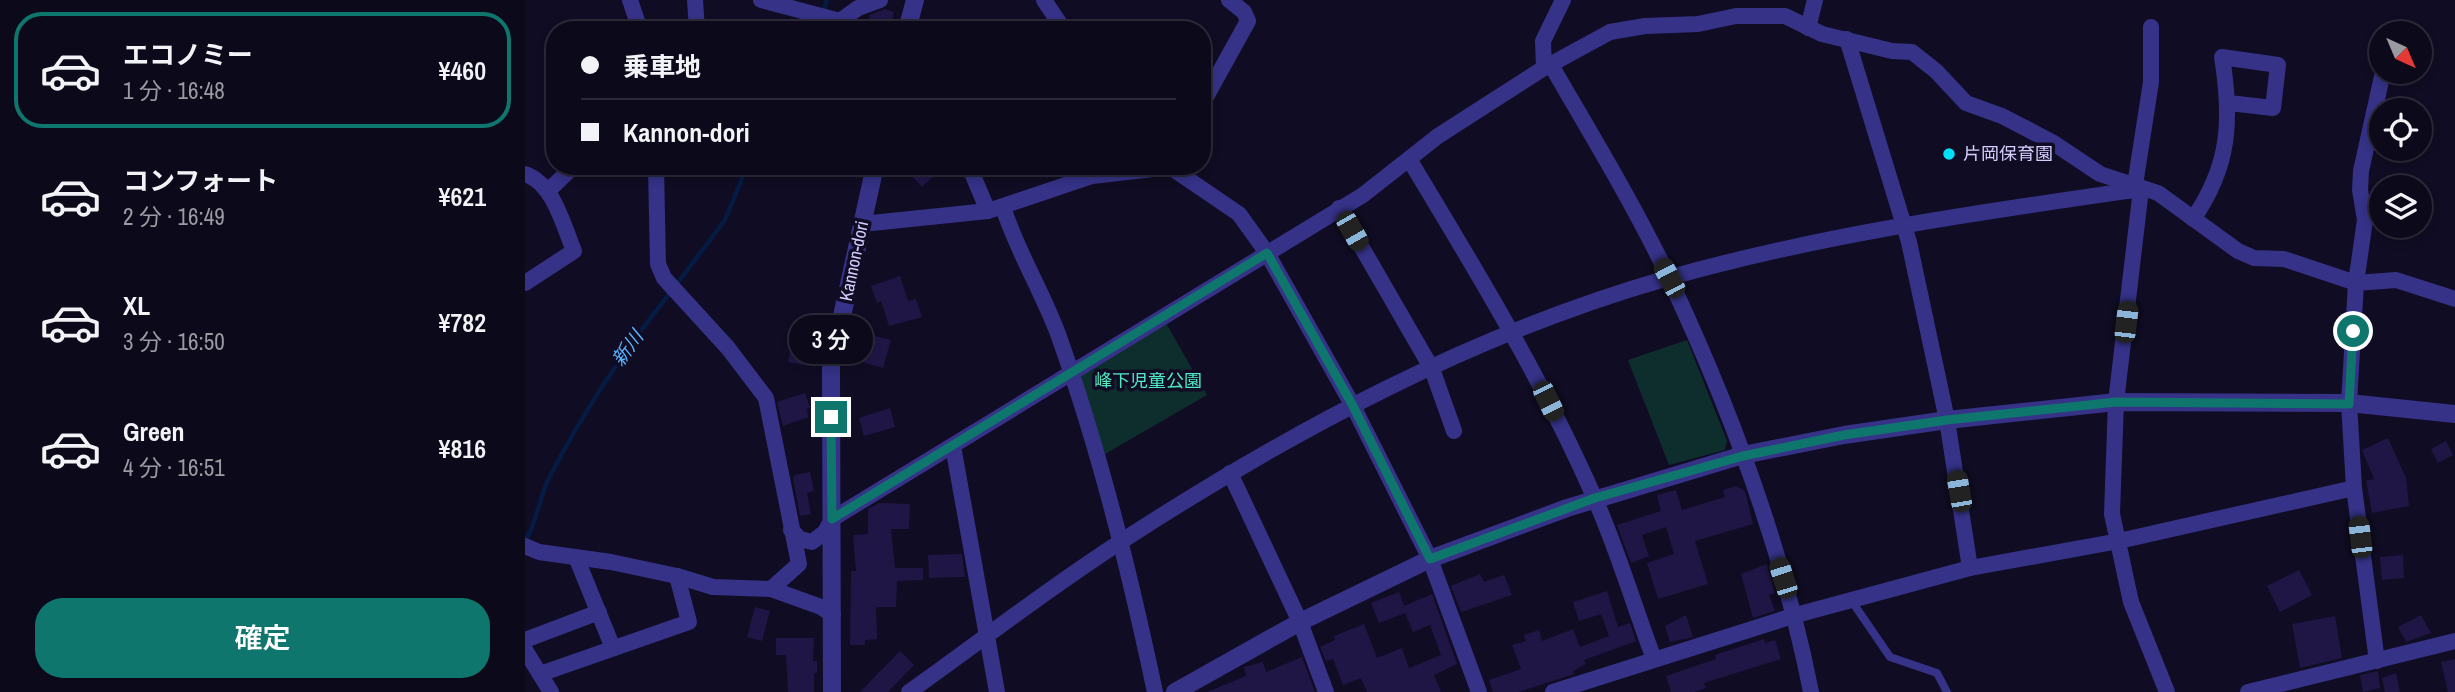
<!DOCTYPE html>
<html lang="ja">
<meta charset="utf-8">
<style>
:root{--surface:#0c091a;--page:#151223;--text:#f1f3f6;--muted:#9a9aa2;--line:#2c2a39;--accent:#0f766e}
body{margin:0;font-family:"Archivo Narrow","Noto Sans JP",sans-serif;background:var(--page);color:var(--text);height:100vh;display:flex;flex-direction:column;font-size:26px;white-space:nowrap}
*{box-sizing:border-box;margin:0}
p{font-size:23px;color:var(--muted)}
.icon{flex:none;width:38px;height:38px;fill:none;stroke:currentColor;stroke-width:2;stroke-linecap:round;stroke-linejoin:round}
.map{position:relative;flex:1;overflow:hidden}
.sheet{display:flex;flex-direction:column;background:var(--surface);width:525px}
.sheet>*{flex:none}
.top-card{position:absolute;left:21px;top:21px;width:665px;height:154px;border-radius:28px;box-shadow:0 4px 10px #0003,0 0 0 2px var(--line);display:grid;align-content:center;height:154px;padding:0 35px;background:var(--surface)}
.needle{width:46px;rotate:136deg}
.controls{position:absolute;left:1844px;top:21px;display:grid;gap:14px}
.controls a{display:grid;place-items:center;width:63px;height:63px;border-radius:50%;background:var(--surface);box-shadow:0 4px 10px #0003,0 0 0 2px var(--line);font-size:35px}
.end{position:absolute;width:32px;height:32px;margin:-16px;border:9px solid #0f766e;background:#fff;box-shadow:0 0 0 4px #fff}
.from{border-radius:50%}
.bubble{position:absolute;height:49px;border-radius:24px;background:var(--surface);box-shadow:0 4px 10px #0003,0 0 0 2px var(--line);font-size:23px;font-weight:600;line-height:49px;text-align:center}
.car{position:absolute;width:21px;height:42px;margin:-21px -10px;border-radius:9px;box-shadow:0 0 5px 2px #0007;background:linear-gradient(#222 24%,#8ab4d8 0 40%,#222 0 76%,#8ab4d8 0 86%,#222 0)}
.top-card b{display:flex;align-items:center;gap:24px;height:66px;font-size:26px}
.top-card b+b{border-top:2px solid var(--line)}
.top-card i{width:18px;height:18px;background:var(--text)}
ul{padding:12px 0 0;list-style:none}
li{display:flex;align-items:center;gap:21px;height:116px;margin:0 14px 10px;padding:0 21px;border:4px solid transparent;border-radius:28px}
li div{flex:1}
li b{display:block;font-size:26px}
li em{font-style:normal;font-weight:600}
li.selected{border-color:var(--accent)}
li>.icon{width:63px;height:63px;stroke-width:1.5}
.action{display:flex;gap:14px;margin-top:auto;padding:14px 35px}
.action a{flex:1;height:80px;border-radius:28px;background:var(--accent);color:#fff;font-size:28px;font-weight:600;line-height:80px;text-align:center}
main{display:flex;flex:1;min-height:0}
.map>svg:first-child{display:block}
</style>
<main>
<section class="sheet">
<ul>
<li class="selected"><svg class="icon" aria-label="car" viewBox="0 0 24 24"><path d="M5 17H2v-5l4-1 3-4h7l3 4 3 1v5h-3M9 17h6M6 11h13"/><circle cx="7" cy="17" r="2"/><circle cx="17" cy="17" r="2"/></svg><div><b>エコノミー</b><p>1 分 · 16:48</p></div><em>¥460</em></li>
<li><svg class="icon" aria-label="car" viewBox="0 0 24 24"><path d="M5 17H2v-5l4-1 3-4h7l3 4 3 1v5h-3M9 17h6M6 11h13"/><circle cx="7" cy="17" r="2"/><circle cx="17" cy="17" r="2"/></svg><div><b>コンフォート</b><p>2 分 · 16:49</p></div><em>¥621</em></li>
<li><svg class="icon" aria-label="car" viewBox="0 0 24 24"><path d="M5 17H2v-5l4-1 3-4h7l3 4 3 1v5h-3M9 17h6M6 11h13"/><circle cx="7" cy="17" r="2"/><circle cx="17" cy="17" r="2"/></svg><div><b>XL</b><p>3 分 · 16:50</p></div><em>¥782</em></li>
<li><svg class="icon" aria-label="car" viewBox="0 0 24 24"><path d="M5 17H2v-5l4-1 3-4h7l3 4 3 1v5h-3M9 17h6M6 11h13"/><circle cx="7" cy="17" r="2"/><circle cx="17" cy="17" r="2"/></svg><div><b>Green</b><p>4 分 · 16:51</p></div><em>¥816</em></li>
</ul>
<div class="action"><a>確定</a></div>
</section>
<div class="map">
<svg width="1930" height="692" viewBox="0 0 1930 692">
<rect width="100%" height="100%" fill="#100c23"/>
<!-- green -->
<g fill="#0e2e2d">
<polygon points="641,323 682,395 580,454 554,381 558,373"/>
<polygon points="1162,340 1202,441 1200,450 1144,465 1103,360"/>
</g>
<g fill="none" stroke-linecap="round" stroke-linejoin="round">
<!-- stream -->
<g stroke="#051b43" stroke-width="4.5">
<polyline points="298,12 302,0"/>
<polyline points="287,30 293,20"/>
<polyline points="151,285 200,220 222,166"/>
<path d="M 0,541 C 13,521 14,496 25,476 C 60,409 99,350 146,292"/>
</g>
</g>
<!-- building -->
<g fill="#201646">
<polygon points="360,9 369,12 365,30 341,30 345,15"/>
<polygon points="377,166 419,166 397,187"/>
<polygon points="375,276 383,301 391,299 397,317 364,326 356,301 352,303 346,286"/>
<polygon points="345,335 366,340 358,368 337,362"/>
<polygon points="268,338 289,343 284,366 263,362"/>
<polygon points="280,393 285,408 281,409 284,417 258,426 252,402"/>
<polygon points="365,408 370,427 339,436 334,418"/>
<polygon points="1863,438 1881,478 1884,506 1847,513 1841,481 1849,479 1837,450"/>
<polygon points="1921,441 1928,455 1913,463 1906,449"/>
<polygon points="285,472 289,491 282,493 286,514 275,516 268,478 270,475"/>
<polygon points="1211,486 1220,491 1228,524 1170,541 1183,584 1133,599 1122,563 1149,554 1141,527 1117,535 1124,556 1106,563 1092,525 1136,511 1132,495 1151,490 1157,510 1200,497 1198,490"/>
<polygon points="354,503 385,504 384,529 366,529 370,568 398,568 398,580 372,581 371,607 351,607 352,639 340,640 340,645 325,645 326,571 331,571 328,535 343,534 343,509"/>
<polygon points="437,554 440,577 404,578 403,555"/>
<polygon points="1878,555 1879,578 1857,580 1855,557"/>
<polygon points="1242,564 1250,593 1244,595 1250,611 1228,618 1216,574"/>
<polygon points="1774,570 1787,595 1755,612 1742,586"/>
<polygon points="955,574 959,582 979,575 987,595 936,612 926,586"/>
<polygon points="1082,591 1093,627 1105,623 1111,641 1059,660 1061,664 1048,671 1049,674 994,692 968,692 964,680 996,669 987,645 1001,641 999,635 1014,630 1017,641 1048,629 1055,647 1084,636 1076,614 1054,621 1048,602"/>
<polygon points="874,592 879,606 907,594 932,664 909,675 916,692 842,692 836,678 818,685 808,659 801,661 795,647 810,640 809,636 839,624 852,658 877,648 884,668 916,655 905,625 888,632 880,613 854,623 846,603"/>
<polygon points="230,607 245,611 237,641 222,637"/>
<polygon points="1161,615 1168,637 1145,642 1140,626"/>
<polygon points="1896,615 1906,633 1881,642 1873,627"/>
<polygon points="1810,616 1817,658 1775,668 1767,624"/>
<polygon points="251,638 289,638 288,661 292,661 292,673 289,673 289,692 263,692 261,655 251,655"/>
<polygon points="1239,639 1240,643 1250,640 1256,659 1179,683 1181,688 1169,692 1146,692 1141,676 1191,659 1190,655"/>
<polygon points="375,651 389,665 363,692 335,692"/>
<polygon points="777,657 790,692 682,692 721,676 719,667 738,662 741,672"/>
<polygon points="1930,659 1930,692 1923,692 1916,662"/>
<polygon points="1853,671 1855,688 1838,692 1835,675"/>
<polygon points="1871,673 1875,692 1860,692 1857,678"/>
</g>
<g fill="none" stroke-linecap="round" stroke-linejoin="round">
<!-- service -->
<polyline stroke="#353287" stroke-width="8" points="1326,600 1365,657 1412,673 1422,692"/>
<!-- minor -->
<g stroke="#353287" stroke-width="16">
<polyline points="105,0 115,30"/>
<polyline points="170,0 172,30"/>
<polyline points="236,0 315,21 333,8 355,0"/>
<polyline points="519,0 539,30"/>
<polyline points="1283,28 1290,0"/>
<polyline points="1322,39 1384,242 1422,420 1445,568"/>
<path d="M 1026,65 C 1067,136 1110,206 1145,280 C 1206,410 1258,550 1286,692"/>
<polyline points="1019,68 1018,41 1038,0"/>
<polyline points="677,104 723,21 719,12 704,0"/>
<path d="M 884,159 C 951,270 1018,380 1070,499 C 1093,551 1109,606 1129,659"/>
<polyline points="131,166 133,264 139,278 203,348 241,398 274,564 246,589"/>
<polyline points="444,166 463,211"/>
<path d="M 0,174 C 29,184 38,225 49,251 L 0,283"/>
<polyline points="1610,185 1626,82 1626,27"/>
<polyline points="23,191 49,166"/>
<path d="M 478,207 C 492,251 517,291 533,334 C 575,451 604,570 630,692"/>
<polyline points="814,208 907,369 929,431"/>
<path d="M 1668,219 C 1705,166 1707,120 1697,57 L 1753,65 L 1748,108 L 1704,103"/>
<polyline points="337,224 463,211 567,176 645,167 714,214 742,253 828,406 905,559 954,692"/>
<polyline points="428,446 472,692"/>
<polyline points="705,473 775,622 801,692"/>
<polyline points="266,530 275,539 287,542 300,532 307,519 838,195 913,136 1019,68 1085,32 1120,26 1173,24 1211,16 1260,16 1297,34 1367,51 1387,52 1411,71 1441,103 1477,116 1527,142 1575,174 1633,193 1713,251 1729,258 1759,259 1831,283 1871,280 1930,299"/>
<polyline points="0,546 14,552 86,562 152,576 188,587 246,589 296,607 308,615"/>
<polyline points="51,557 88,648"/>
<polyline points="0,640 74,612"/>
<polyline points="0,650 26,692"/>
<polyline points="1852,661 1829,488 1824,403 1831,283 1840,220 1835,190 1836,171 1858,72"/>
<polyline points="15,674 164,622 152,576"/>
<path d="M 384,692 C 456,641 526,586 600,539 C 768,430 950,333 1143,278 C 1298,234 1457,212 1616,189 L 1591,402 L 1587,514 L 1606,602 L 1642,692"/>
<polyline points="1028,692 1271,615 1445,568 1594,541 1829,488"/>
<polyline points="1723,692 1930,641"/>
</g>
<!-- tertiary -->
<g stroke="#353287" stroke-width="18">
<polyline points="382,30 390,0"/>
<polyline points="307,692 306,366 350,166"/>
<polyline points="650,692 775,622 905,559 1042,508 1218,455 1319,435 1422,420 1591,402 1824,403 1930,414"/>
</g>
</g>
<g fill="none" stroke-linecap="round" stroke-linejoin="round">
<!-- route -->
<polyline stroke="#0f766e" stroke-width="9" points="306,417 307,519 742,253 828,406 905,559 1070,498 1218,456 1319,435 1422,420 1591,402 1824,404 1828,331"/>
</g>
<!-- markers -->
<circle fill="#00e0f9" stroke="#100c23" stroke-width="2.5" cx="1424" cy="154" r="7"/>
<g text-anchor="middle" stroke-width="7" stroke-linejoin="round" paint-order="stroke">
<!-- poi labels -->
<g font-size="18" fill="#d4ceff" stroke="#100c23" text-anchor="start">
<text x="1438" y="160">片岡保育園</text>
</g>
<!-- street labels -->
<g font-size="18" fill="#d4ceff" stroke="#100c23">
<text transform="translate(329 261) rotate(-78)" y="6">Kannon-dori</text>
</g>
<!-- park labels -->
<g font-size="18" fill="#4feac3" stroke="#100c23">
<text x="623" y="387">峰下児童公園</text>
</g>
<!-- water labels -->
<g font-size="19" font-style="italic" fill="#5cb4ff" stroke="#100c23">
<text transform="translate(102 348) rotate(-54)" y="7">新川</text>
</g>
</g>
</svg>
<div class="controls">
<a><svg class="needle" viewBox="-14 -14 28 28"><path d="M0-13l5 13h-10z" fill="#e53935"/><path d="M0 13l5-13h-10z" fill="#9a9aa2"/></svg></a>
<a><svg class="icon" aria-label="locate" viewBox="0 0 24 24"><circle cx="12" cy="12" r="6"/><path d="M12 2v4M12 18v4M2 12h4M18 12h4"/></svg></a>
<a><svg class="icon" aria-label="layers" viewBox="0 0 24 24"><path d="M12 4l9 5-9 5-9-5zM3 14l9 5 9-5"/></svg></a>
</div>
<i class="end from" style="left:1828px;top:331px"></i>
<i class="end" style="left:306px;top:417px"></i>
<div class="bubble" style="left:264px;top:315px;width:84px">3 分</div>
<i class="car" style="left:827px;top:231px;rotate:150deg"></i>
<i class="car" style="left:1144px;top:278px;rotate:332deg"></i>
<i class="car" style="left:1601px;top:322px;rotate:7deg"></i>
<i class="car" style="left:1023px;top:401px;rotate:154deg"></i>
<i class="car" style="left:1434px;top:491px;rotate:350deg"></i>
<i class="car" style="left:1835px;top:537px;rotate:353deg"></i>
<i class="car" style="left:1258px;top:578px;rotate:342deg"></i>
<div class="top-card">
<b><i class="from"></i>乗車地</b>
<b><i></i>Kannon-dori</b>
</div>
</div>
</main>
